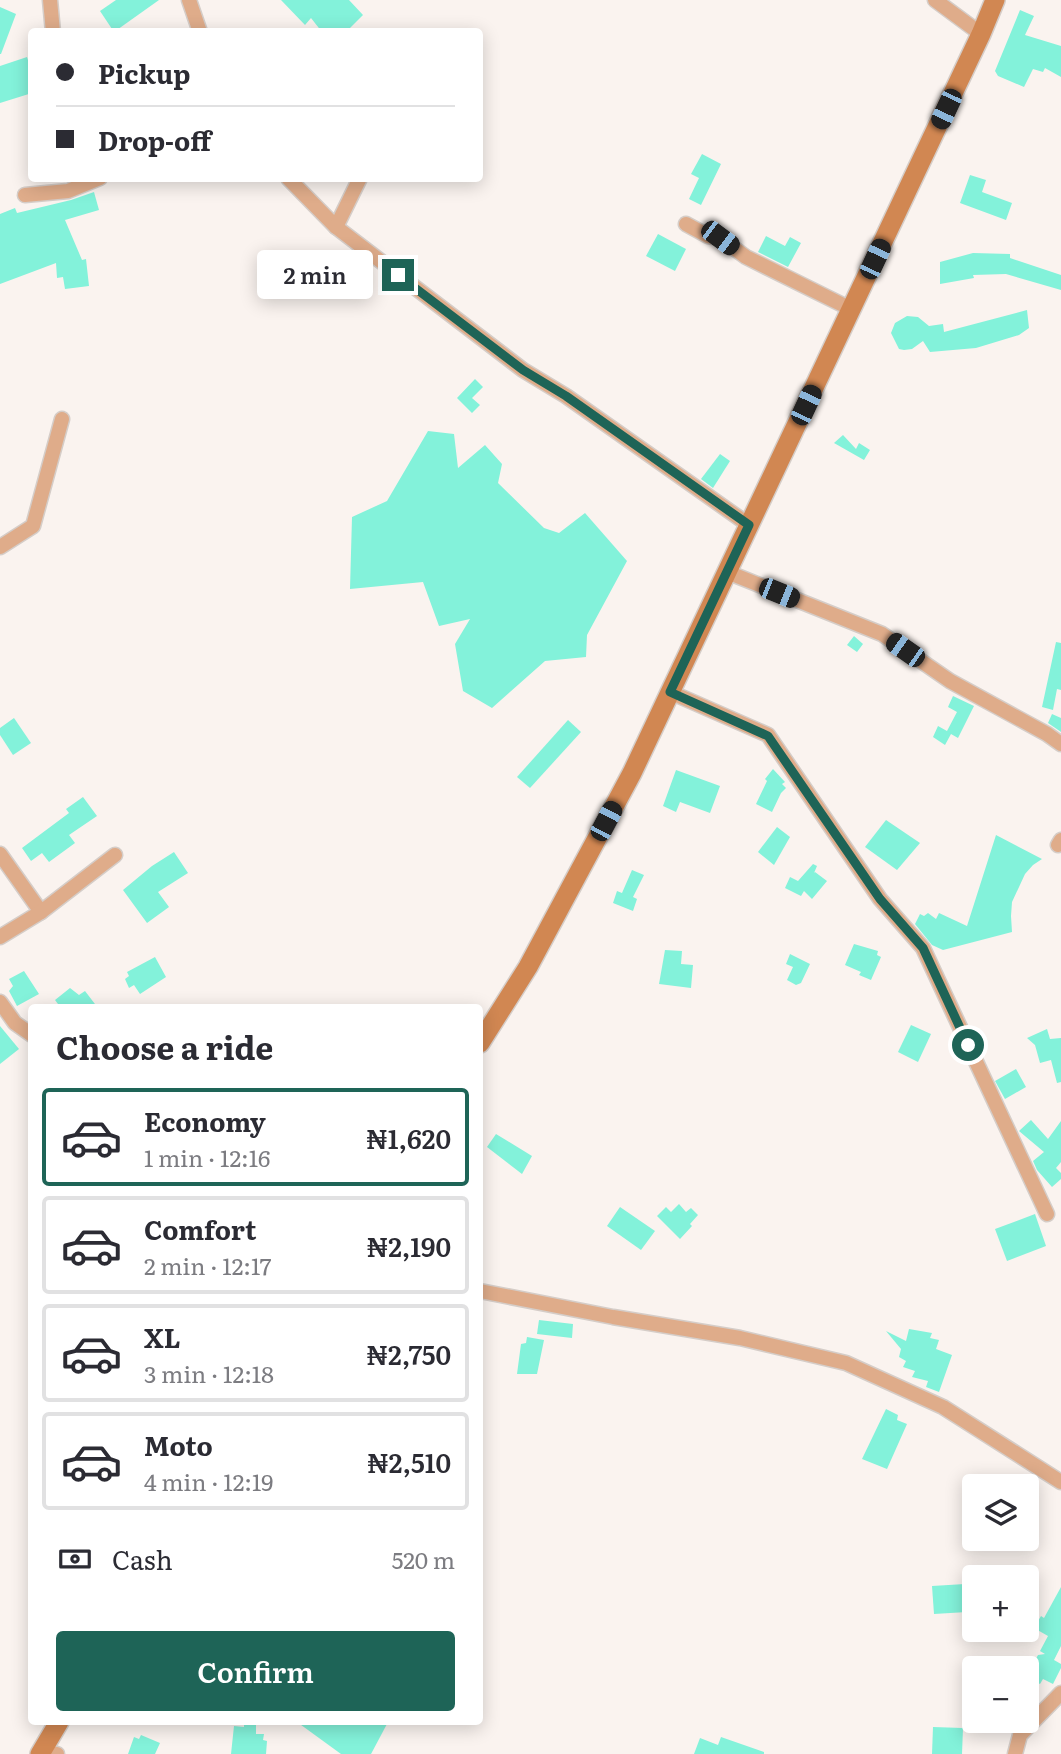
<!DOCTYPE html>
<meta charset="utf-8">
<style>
:root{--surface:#fff;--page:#f2f2f3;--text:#2b2b33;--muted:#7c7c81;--line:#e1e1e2;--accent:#1e6457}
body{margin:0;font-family:Literata,serif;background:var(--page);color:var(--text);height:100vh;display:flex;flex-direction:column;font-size:26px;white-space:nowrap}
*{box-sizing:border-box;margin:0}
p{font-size:23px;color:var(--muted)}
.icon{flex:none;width:38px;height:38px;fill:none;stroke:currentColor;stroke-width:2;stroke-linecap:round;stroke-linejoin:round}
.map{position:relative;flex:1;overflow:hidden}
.details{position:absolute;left:28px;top:1004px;width:455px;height:721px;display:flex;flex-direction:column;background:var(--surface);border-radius:7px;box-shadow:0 4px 18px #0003}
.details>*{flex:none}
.hud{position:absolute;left:28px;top:28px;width:455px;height:154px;border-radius:7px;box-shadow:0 4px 18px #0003;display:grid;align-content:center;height:154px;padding:0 28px;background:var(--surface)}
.controls{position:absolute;left:962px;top:1474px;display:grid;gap:14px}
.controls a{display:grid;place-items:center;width:77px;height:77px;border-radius:7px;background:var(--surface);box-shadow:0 4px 18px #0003;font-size:35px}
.end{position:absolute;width:32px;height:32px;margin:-16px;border:9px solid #1e6457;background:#fff;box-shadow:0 0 0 4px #fff}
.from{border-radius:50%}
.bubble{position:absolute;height:49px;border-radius:7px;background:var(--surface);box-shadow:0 4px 18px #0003;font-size:23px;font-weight:600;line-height:49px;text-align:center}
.car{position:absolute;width:21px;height:42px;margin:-21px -10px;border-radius:9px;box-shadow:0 0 5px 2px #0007;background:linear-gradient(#222 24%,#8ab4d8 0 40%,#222 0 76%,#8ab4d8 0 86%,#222 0)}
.hud b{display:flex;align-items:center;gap:24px;height:66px;font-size:26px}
.hud b+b{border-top:2px solid var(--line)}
.hud i{width:18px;height:18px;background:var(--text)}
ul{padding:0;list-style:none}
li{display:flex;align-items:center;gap:21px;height:98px;margin:0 14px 10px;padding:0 14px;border:4px solid var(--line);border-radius:7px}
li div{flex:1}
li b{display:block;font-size:26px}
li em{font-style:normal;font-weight:600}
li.current{border-color:var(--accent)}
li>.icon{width:63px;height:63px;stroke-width:1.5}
h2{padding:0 28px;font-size:32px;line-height:84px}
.pay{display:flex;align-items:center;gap:18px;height:77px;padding:0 28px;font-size:26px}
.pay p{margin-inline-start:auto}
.primary-button{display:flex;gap:14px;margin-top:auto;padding:14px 28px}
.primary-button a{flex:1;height:80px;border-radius:7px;background:var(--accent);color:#fff;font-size:28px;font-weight:600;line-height:80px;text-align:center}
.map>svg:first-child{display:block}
</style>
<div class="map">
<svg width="1061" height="1754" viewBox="0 0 1061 1754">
<rect width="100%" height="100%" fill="#faf3ef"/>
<!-- building -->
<g fill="#83f2da">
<polygon points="116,0 159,0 114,32 100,11"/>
<polygon points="281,0 349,0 363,15 346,32 322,32 311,18 305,25"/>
<polygon points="0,7 16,14 1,54 0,54"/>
<polygon points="1020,10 1034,16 1025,35 1061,46 1061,77 1045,68 1043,72 1033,69 1024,87 998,76 995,71"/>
<polygon points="27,57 32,73 32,93 0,103 0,66"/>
<polygon points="702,154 721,164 701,205 689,199 699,178 691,174"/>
<polygon points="970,175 986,180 982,192 1012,203 1006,220 960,203"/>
<polygon points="94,192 99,210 65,220 82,260 86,259 89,286 65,289 63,277 57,278 56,263 0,284 0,214 15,208 17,213 71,200"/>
<polygon points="658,234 686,249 675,271 646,256"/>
<polygon points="766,236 785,246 790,237 801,243 788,267 758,252"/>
<polygon points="973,253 1010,254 1010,258 1061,275 1061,290 1006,274 973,275 974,278 940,284 940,262"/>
<polygon points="1027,310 1029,328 1019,335 976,348 930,352 923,341 912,349 904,350 899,349 891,333 895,323 907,316 918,317 929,326 943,324 944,332"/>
<polygon points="475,379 483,387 472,398 480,405 472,413 457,398"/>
<polygon points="428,431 454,434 458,468 485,445 502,464 498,483 544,528 559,533 585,513 627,561 587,635 586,657 545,661 492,708 463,691 455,644 470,619 439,626 423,582 350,589 352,517 387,501"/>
<polygon points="843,435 856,449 859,443 870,450 864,460 834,443"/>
<polygon points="720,454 730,461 713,488 701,479"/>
<polygon points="854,636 863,644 857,652 847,645"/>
<polygon points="1056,642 1061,643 1061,690 1057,689 1053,710 1042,707"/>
<polygon points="953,696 974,706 958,738 951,734 945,745 933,737 938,726 947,731 957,712 948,707"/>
<polygon points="1052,714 1061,718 1061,732 1048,723"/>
<polygon points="14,718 31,743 13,755 0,735 0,728"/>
<polygon points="568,720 581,732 530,788 517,777"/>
<polygon points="773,769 785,782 782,784 786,788 781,793 772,812 756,804 767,781 765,779"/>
<polygon points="676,770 720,786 710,813 680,802 676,812 663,806"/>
<polygon points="83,797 97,816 69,835 75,843 49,862 42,853 31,861 22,848 69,813 66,809"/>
<polygon points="886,820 920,843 897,870 865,847"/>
<polygon points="777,827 790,837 774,865 758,852"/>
<polygon points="996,835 1042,859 1033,865 1025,874 1012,902 1011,916 1012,932 943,950 932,945 915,924 920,914 924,916 928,913 936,919 939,913 967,926"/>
<polygon points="174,852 188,873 158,892 169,907 147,923 123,890 152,866"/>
<polygon points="813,864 817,866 814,873 815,872 827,881 812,899 804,891 801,896 785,888 790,877 798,881"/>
<polygon points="632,870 644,875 633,897 637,899 633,911 613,903 617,891 622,893"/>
<polygon points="854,944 878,951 877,955 881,957 871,980 859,975 861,972 845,965"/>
<polygon points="665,950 682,951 681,964 693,965 691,988 659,984"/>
<polygon points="790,954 810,964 801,983 796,985 787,980 793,967 786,964"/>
<polygon points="155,957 166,977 140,994 134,985 129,988 125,979 129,976 127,972"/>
<polygon points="24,971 39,994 17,1006 9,991 13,986 9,979"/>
<polygon points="70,988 79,995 85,991 98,1008 61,1008 55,1000"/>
<polygon points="911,1025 931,1034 918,1062 898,1052"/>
<polygon points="0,1026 19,1049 0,1064"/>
<polygon points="1047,1029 1050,1039 1061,1038 1061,1082 1057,1083 1051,1060 1040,1063 1035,1045 1027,1038"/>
<polygon points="1016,1069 1026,1087 1005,1099 995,1081"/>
<polygon points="1031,1120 1048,1139 1061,1121 1061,1162 1056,1168 1061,1173 1061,1179 1052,1187 1037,1170 1033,1161 1044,1152 1019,1131"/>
<polygon points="496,1134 532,1156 522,1174 487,1147"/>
<polygon points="679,1204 686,1212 691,1208 698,1215 690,1224 692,1226 680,1239 657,1216 666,1207 671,1212"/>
<polygon points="620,1207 655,1231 641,1250 607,1226"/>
<polygon points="1035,1214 1046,1246 1007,1261 995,1229"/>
<polygon points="539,1320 573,1324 572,1338 537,1334"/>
<polygon points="909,1329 932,1333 930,1338 939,1340 936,1349 952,1355 939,1392 926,1387 928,1381 912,1377 915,1371 903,1367 906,1361 899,1357 901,1349 886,1331 906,1341"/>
<polygon points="527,1337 544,1340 537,1374 517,1374 521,1344 526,1343"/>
<polygon points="886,1409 898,1415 897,1420 907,1424 887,1469 862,1459"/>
<polygon points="965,1584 967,1612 934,1614 932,1586"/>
<polygon points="1061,1587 1061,1646 1054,1660 1061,1664 1061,1668 1053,1684 1043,1679 1040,1684 1027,1677 1027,1675 1038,1655 1045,1654 1040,1651 1048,1636 1034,1628 1041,1616 1044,1618"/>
<polygon points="244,1722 256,1723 256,1734 264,1734 263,1740 267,1741 266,1754 231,1754 234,1726 244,1727"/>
<polygon points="297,1722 388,1722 371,1754 341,1754"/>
<polygon points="933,1727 963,1728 962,1754 932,1754"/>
<polygon points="141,1735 160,1743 155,1754 128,1754 134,1737 139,1739"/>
<polygon points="721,1737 764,1752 764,1754 694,1754 700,1738 718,1745"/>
</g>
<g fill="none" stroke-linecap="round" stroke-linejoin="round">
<!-- street casing -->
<g stroke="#d5cdc8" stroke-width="17">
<g id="street">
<polyline points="50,0 53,32"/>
<polyline points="189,0 200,32"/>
<polyline points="935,0 981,34"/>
<polyline points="288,178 336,227 523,370 566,396 749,525"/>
<polyline points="25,195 68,191 100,178"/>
<polyline points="686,224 708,236 720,238 746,257 851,309"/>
<polyline points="336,227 360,178"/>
<polyline points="0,547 33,526 62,419"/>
<polyline points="727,572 882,634 950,681 1047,734 1061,744"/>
<polyline points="670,692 768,735 880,899 923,948 1047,1214"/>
<polyline points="1058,845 1061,840"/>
<polyline points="0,854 41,912"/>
<polyline points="0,937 41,912 115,855"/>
<polyline points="0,1002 15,1023 32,1035"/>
<polyline points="480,1291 613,1317 740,1338 846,1363 943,1407 1061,1482"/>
<polyline points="42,1751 57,1754"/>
<polyline points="1015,1754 1020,1735 1061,1693"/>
</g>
</g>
<!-- secondary casing -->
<g stroke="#d5cdc8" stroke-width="22">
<g id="secondary">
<polyline points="480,1043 528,967 632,773 981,34 995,0"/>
<polyline points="40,1754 59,1722"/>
</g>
</g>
<!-- street -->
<use href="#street" stroke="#dfac8a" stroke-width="14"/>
<!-- secondary -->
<use href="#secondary" stroke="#d18752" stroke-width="19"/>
</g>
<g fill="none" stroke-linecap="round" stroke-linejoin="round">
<!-- route -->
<polyline stroke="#1e6457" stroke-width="9" points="398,275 523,370 566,396 749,525 670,692 768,736 880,899 923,948 968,1045"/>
</g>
</svg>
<div class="controls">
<a><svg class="icon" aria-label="layers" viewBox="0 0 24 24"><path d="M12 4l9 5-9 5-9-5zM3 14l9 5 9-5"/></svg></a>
<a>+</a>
<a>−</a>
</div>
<i class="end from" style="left:968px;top:1045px"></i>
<i class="end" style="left:398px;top:275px"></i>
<div class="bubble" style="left:257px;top:250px;width:116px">2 min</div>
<i class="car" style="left:946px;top:109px;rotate:205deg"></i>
<i class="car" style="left:720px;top:238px;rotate:127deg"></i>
<i class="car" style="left:875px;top:259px;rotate:25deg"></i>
<i class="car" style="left:806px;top:405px;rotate:25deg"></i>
<i class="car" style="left:779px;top:593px;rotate:112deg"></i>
<i class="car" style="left:905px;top:650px;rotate:305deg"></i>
<i class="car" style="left:606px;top:821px;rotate:28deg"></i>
<div class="hud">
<b><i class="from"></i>Pickup</b>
<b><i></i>Drop-off</b>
</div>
<section class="details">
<h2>Choose a ride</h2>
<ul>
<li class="current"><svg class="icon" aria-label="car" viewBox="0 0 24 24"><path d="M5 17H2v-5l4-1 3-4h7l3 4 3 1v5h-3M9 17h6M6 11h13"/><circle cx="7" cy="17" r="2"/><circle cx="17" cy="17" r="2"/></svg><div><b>Economy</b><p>1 min · 12:16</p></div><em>₦1,620</em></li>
<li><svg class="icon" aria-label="car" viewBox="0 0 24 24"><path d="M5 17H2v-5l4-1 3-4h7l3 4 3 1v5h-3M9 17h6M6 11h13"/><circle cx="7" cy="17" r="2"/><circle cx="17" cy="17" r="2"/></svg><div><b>Comfort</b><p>2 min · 12:17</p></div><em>₦2,190</em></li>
<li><svg class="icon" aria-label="car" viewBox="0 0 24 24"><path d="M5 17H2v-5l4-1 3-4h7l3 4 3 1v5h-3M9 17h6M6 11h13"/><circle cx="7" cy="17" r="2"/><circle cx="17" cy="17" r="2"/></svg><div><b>XL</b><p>3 min · 12:18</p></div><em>₦2,750</em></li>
<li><svg class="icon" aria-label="car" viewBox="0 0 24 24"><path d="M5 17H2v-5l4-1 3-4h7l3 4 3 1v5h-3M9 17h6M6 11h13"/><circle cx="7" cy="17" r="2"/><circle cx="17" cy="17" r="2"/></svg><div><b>Moto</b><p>4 min · 12:19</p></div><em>₦2,510</em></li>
</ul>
<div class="pay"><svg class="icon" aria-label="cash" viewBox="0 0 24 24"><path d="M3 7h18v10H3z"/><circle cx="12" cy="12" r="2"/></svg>Cash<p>520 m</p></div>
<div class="primary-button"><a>Confirm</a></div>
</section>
</div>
